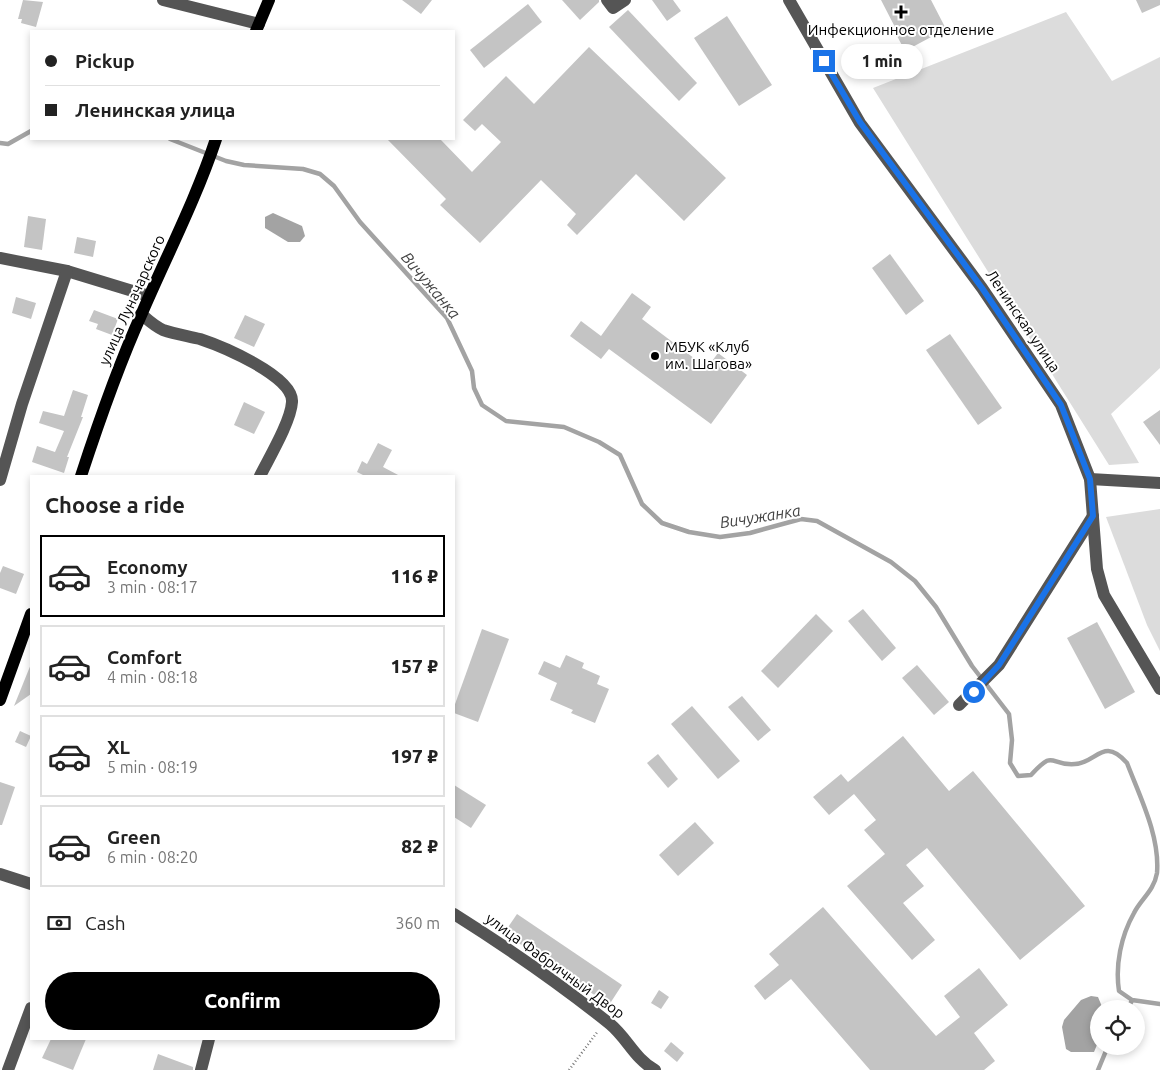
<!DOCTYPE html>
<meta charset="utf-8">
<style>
:root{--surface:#fff;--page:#f6f6f6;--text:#222;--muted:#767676;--line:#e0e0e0;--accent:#000}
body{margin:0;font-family:Ubuntu,sans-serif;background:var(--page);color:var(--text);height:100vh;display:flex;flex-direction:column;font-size:19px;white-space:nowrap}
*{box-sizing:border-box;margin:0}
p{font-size:16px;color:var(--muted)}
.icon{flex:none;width:28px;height:28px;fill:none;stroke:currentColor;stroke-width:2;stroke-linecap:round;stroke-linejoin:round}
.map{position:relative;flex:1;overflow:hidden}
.side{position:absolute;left:30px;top:475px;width:425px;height:565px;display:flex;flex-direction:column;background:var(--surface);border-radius:0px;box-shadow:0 2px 8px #0003}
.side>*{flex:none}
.hud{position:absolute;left:30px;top:30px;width:425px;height:110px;border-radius:0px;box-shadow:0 2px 8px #0003;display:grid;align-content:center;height:110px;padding:0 15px;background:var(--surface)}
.fabs{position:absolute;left:1090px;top:1000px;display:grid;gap:10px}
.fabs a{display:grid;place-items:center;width:55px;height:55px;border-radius:50%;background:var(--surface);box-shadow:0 2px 8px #0003;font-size:25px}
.end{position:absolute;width:22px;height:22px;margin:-11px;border:6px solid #1a73e8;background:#fff;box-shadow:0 0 0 2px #fff}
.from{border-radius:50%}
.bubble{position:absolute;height:35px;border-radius:18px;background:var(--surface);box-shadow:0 2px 8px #0003;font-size:16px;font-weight:800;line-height:35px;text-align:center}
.hud b{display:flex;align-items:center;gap:18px;height:48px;font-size:19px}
.hud b+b{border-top:1px solid var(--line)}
.hud i{width:12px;height:12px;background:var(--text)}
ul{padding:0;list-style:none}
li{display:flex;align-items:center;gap:15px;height:82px;margin:0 10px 8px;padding:0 5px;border:2px solid var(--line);border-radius:0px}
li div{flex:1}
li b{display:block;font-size:19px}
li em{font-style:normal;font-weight:800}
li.on{border-color:var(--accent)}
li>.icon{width:45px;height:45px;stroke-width:1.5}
h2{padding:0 15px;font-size:22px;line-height:60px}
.pay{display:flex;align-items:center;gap:12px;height:55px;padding:0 15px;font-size:19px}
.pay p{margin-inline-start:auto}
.cta{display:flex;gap:10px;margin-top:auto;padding:10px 15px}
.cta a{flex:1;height:58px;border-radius:30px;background:var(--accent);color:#fff;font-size:20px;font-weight:800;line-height:58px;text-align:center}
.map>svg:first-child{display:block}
</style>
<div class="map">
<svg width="1160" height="1070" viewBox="0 0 1160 1070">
<rect width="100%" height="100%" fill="#fff"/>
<!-- green -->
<g fill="#dcdcdc">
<polygon points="1066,12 1112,81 1160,57 1160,368 1111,414 1139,463 1109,465 873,88"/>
<polygon points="1160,509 1160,651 1147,625 1106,517"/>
</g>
<!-- water -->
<g fill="#a3a3a3">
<polygon points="273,213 302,226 305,236 300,242 288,242 265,228 265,217"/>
<polygon points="1091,996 1098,997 1103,1009 1099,1009 1099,1040 1094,1052 1071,1052 1066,1049 1062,1027 1064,1020 1081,1000"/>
</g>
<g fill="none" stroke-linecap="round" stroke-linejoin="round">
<!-- stream -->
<g stroke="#a3a3a3" stroke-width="4.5">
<path d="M 170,139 L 226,161 L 244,165 L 303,169 L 320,174 L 334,186 L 360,222 L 447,318 L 472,371 L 474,388 L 482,405 L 506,421 L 564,427 L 599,442 L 620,455 L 642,504 L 662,523 L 689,532 L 720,537 L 750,533 L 801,519 L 817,521 L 891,562 L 915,581 L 936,607 L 972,666 L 1009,714 L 1012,740 L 1010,763 L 1018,776 L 1031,775 C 1056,748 1048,766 1075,764 C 1097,763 1103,736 1127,763 C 1140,797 1160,836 1157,873 C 1154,891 1141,899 1134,913 C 1121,936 1115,965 1119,991 L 1132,1000 L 1160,1004"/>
<polyline points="0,143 8,144 31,131"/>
<polyline points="1128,1009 1132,1000"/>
<polyline points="1098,1070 1108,1046"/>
</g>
</g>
<!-- building -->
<g fill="#c4c4c4">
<polygon points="23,0 43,2 36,27 21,23 22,19 18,19"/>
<polygon points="402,0 432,0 421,14"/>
<polygon points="562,0 599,0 599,2 580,20"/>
<polygon points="652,0 673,0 681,11 667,21"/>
<polygon points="881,0 931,0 946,29 905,51 896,34 898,33"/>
<polygon points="1136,0 1160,0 1160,5 1142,13"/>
<polygon points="528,4 542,22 484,68 470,50"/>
<polygon points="628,10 697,83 679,101 609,27"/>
<polygon points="727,16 772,85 739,106 694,38"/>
<polygon points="589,47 726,178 684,221 636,174 577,235 567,225 576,214 541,180 480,243 440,205 446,199 387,139 440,139 472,172 501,142 482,124 475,131 463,120 506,76 534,104"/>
<polygon points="28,216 46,219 42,250 24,247"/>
<polygon points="77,237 96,241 93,257 74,253"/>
<polygon points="890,254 924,301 906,315 872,268"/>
<polygon points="632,293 651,307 642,319 707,368 718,353 747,375 711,424 609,349 601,359 570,336 581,321 601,336"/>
<polygon points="16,297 36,303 31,319 12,313"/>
<polygon points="94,310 118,319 112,335 96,329 98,324 89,321"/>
<polygon points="245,315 265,324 254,347 234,338"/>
<polygon points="950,334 1002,408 978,425 926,350"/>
<polygon points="73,390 88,395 81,417 83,417 67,457 69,457 64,473 32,462 37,446 55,452 64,431 39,423 43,411 64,416"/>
<polygon points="244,402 265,412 254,434 234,425"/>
<polygon points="1160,410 1160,445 1143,422"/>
<polygon points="378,443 392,450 383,467 400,476 365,476 357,472 362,461 367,464"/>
<polygon points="3,566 24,574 16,594 0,588 0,573"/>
<polygon points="863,609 896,648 882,661 848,621"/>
<polygon points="816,614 833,631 778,688 761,671"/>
<polygon points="1097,622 1135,692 1105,709 1067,638"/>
<polygon points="482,629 509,639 478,722 454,713 454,707"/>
<polygon points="566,655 584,663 582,668 600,676 597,684 609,689 595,723 571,713 573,710 550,700 557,683 538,674 544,661 560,668"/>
<polygon points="31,664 31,694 14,706"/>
<polygon points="917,665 949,702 934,715 902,678"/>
<polygon points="742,696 771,730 758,741 728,707"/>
<polygon points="692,706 740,761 718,779 671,724"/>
<polygon points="20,731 31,736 26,747 15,742"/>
<polygon points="903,736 949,791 973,771 1085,906 1020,960 927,848 906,865 924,886 903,903 935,940 912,960 847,886 885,854 864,830 876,820 854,794 829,815 813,797 841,774 848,782"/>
<polygon points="658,754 678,779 668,788 647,763"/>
<polygon points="0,782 15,787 2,825 0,825"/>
<polygon points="454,785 486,805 471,828 454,817"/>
<polygon points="695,822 714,843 678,876 659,855"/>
<polygon points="823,907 936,1036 960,1017 944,996 979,968 1008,1005 974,1033 995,1061 984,1070 870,1070 791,979 765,1000 754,986 779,965 769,954"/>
<polygon points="517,914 622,985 609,1005 504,933"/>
<polygon points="659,990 669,997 661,1009 651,1003"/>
<polygon points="51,1039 86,1039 73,1070 42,1058"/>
<polygon points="671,1042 684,1053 677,1062 664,1051"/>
<polygon points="158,1054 193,1067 193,1070 153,1070"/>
</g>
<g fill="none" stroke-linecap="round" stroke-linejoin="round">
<!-- path -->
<polyline stroke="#777" stroke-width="2.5" stroke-dasharray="1 2.5" stroke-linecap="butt" points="569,1070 598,1031"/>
<!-- minor -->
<g stroke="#555" stroke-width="12">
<polyline points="163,0 259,24"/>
<polyline points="607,0 613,8 625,0"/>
<polyline points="789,0 860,123 982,288 1061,405 1090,479 1097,569 1104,595 1160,689"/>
<polyline points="0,258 67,271 149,296"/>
<path d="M 141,314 C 148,320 154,326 163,330 C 175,334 188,336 200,339 C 221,346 294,376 292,402 C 291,421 269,458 260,476"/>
<polyline points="1090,479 1160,483"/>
<polyline points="0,480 22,404 67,271"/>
<polyline points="959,705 999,665 1093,516"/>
<polyline points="0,874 31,884"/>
<path d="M 454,914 C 508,948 560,984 610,1024 C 627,1038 635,1059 655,1070"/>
<polyline points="8,1070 31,1008"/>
<polyline points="201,1070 209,1039"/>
</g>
<!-- major -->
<g stroke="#000" stroke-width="12">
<polyline points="256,31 269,0"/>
<path d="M 81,476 C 99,421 118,366 142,313 C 167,255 196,199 216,139"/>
<polyline points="0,700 31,614"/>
</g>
</g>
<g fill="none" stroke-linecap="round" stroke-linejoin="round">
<!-- route -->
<polyline stroke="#1a73e8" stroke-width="6" points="824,61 860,122 982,288 1061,405 1090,479 1093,516 999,665 974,692"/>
</g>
<!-- markers -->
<g fill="#000" stroke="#fff" stroke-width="2">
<path d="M898.5 4.5h5v5h5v5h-5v5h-5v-5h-5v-5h5z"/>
<circle cx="655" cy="356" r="5"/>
</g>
<g text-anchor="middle" stroke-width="4" stroke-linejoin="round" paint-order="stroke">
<!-- poi labels -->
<g font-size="15" fill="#000" stroke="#fff">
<text x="901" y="35">Инфекционное отделение</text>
<text x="665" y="352" text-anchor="start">МБУК «Клуб<tspan x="665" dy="17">им. Шагова»</tspan></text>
</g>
<!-- street labels -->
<g font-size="15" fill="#000" stroke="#fff">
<text transform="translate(132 300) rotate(-66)" y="5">улица Луначарского</text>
<text transform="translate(1023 321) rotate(56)" y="5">Ленинская улица</text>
<text transform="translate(555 966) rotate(36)" y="5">улица Фабричный Двор</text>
</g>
<!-- water labels -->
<g font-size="16" font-style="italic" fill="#444" stroke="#fff">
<text transform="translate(431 285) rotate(50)" y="6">Вичужанка</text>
<text transform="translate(760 516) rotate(-9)" y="6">Вичужанка</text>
</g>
</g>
</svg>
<div class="fabs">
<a><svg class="icon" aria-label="locate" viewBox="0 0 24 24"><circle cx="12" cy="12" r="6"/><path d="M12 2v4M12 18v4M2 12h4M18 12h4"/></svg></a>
</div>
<i class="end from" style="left:974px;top:692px"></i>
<i class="end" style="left:824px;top:61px"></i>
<div class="bubble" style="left:841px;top:44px;width:82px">1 min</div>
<div class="hud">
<b><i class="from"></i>Pickup</b>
<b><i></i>Ленинская улица</b>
</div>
<section class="side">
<h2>Choose a ride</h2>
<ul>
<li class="on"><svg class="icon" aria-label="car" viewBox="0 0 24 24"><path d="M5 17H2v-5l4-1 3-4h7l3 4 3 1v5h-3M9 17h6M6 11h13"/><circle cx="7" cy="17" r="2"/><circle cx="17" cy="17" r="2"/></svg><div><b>Economy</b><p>3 min · 08:17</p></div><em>116 ₽</em></li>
<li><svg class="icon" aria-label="car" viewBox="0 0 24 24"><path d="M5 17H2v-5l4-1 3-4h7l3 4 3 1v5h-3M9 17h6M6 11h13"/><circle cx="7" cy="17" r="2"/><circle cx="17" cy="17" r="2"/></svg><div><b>Comfort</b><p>4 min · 08:18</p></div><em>157 ₽</em></li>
<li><svg class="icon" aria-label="car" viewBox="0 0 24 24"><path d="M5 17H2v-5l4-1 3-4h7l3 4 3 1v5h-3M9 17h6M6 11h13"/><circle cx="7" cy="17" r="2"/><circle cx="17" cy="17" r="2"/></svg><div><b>XL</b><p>5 min · 08:19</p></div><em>197 ₽</em></li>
<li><svg class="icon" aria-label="car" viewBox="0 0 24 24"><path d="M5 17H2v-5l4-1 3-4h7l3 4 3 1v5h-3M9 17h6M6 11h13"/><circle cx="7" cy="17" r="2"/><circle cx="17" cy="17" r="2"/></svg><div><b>Green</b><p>6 min · 08:20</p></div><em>82 ₽</em></li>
</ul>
<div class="pay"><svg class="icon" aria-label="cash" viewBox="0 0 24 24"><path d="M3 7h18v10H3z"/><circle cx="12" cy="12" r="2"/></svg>Cash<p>360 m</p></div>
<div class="cta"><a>Confirm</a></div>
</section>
</div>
